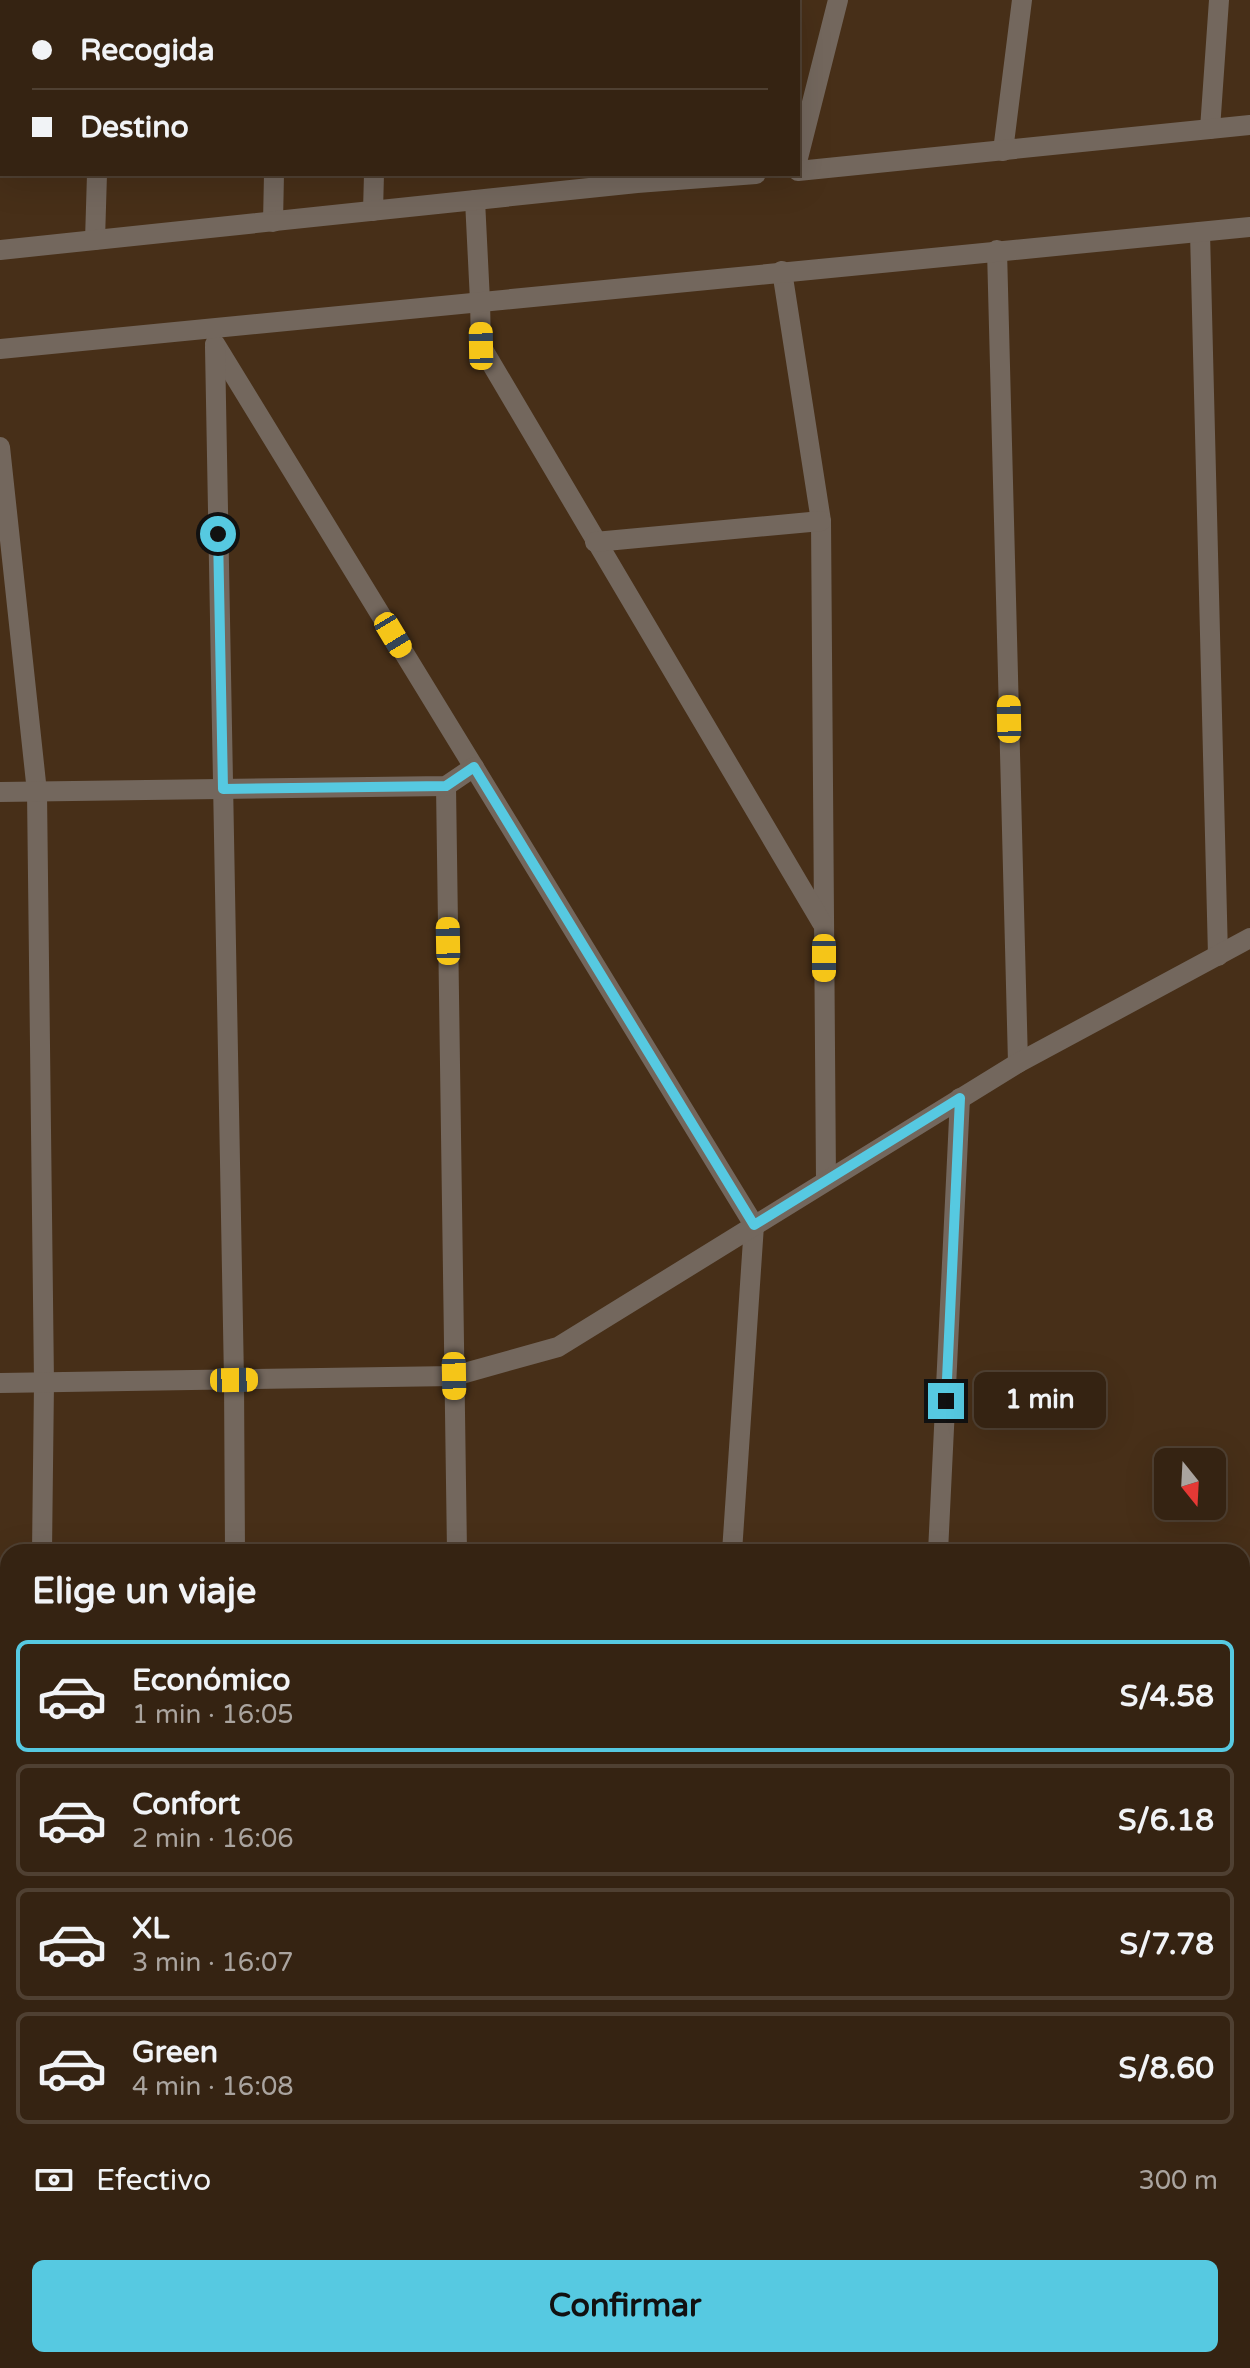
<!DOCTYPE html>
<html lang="es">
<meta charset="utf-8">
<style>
:root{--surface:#352312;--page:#402f20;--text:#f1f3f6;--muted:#aaa49f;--line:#4f4032;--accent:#56c9e1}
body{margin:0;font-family:"Varela Round",sans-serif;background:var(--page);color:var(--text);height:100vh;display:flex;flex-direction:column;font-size:30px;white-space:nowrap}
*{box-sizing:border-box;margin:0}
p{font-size:26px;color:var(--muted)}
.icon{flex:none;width:44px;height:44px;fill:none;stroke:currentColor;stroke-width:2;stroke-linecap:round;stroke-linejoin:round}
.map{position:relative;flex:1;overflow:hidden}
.side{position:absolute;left:0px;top:1544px;width:1250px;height:824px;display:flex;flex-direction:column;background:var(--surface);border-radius:24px 24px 0 0;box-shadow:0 8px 32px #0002,0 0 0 2px var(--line)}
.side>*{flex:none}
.hud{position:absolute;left:0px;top:0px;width:800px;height:176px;box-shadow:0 8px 32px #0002,0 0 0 2px var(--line);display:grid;align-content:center;height:176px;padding:0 32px;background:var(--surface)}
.needle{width:52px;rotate:162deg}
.controls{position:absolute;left:1154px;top:1448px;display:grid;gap:16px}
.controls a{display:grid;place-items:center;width:72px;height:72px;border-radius:12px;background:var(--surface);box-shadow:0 8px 32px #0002,0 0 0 2px var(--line);font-size:40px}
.end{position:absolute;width:36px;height:36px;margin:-18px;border:10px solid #56c9e1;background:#111;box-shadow:0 0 0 4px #111}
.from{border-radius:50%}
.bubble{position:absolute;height:56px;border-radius:12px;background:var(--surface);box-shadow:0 8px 32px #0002,0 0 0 2px var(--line);font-size:26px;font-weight:700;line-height:56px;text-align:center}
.car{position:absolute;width:24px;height:48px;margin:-24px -12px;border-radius:10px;box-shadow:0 0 6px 2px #0007;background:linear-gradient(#f5c518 24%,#345 0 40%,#f5c518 0 76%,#345 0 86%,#f5c518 0)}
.hud b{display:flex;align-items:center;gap:28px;height:76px;font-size:30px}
.hud b+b{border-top:2px solid var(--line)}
.hud i{width:20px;height:20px;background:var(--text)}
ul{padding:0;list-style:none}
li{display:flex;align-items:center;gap:24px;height:112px;margin:0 16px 12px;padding:0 16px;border:4px solid var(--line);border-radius:12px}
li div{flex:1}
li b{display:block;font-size:30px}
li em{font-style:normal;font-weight:700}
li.selected{border-color:var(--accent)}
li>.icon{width:72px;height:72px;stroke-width:1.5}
h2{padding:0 32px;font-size:36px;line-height:96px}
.pay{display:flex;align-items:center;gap:20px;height:88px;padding:0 32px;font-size:30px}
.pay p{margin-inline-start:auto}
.button{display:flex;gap:16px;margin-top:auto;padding:16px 32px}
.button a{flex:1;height:92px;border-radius:12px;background:var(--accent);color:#111;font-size:32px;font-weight:700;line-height:92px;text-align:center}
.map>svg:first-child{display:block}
</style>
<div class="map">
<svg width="1250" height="2368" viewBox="0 0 1250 2368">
<rect width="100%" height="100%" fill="#472f18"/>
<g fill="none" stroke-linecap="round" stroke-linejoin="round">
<!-- minor -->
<g stroke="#73675d" stroke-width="20">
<polyline points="101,2 101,0"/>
<polyline points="275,2 275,0"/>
<polyline points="378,2 378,0"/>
<polyline points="637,2 637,0"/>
<polyline points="1210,129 1219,0"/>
<polyline points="1003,151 1022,0"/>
<polyline points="798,158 838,0"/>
<polyline points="373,211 374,174"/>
<polyline points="273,222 274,174"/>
<polyline points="1200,232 1218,956"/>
<polyline points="95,240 97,174"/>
<polyline points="997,250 1018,1063"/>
<polyline points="782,271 821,521 826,1180"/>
<polyline points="480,301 481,346 822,923"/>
<polyline points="215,344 754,1225 732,1552"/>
<polyline points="215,347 234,1380 235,1552"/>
<polyline points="0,447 37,792 44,1383 42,1552"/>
<polyline points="595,542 821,521"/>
<polyline points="446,786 457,1552"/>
<polyline points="0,792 446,786 474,767"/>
<polyline points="0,1383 454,1376 558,1347 1018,1063 1250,938"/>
<polyline points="938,1552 960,1098"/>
<polyline points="0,2099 8,2134"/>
<polyline points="57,2360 59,2368"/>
</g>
<!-- tertiary -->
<g stroke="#73675d" stroke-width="20">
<polyline points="798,171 1250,125"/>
<polyline points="475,200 480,301"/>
<polyline points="0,250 637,183 756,174"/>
<polyline points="0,349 1250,227"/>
<polyline points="0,1986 8,1986"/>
<polyline points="1242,2174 1250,2175"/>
</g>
</g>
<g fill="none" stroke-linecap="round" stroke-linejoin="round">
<!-- route -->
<polyline stroke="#56c9e1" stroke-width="10" points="218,534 223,789 446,786 474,767 754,1225 960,1098 946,1401"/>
</g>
</svg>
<div class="controls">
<a><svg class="needle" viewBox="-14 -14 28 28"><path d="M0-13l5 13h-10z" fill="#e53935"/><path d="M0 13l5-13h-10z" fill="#aaa49f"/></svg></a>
</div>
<i class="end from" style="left:218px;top:534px"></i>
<i class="end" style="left:946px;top:1401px"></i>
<div class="bubble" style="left:974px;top:1372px;width:132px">1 min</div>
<i class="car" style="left:481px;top:346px;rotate:359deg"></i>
<i class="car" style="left:393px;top:635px;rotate:149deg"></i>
<i class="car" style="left:1009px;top:719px;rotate:359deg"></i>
<i class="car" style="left:448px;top:941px;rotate:359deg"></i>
<i class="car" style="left:824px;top:958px;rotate:180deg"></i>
<i class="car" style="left:454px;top:1376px;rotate:179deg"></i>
<i class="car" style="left:234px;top:1380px;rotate:89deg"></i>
<div class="hud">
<b><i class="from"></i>Recogida</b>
<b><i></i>Destino</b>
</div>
<section class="side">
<h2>Elige un viaje</h2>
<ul>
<li class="selected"><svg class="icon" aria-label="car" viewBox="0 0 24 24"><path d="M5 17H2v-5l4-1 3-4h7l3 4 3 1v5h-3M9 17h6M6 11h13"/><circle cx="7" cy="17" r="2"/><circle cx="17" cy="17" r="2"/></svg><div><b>Económico</b><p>1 min · 16:05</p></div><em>S/4.58</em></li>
<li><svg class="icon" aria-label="car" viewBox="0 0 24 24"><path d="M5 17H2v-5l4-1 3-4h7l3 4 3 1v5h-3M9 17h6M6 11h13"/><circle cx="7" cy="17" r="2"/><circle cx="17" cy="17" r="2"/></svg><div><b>Confort</b><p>2 min · 16:06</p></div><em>S/6.18</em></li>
<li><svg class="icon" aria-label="car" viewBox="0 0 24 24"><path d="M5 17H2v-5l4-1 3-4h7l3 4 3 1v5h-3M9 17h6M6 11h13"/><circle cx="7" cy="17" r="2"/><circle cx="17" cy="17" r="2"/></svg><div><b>XL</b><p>3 min · 16:07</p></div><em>S/7.78</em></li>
<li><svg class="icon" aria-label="car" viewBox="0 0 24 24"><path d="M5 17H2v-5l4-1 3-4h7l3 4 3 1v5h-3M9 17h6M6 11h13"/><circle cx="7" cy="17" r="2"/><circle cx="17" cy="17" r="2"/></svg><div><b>Green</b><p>4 min · 16:08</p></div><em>S/8.60</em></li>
</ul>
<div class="pay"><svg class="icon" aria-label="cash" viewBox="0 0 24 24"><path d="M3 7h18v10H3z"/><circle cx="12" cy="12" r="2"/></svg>Efectivo<p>300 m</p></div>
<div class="button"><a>Confirmar</a></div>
</section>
</div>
